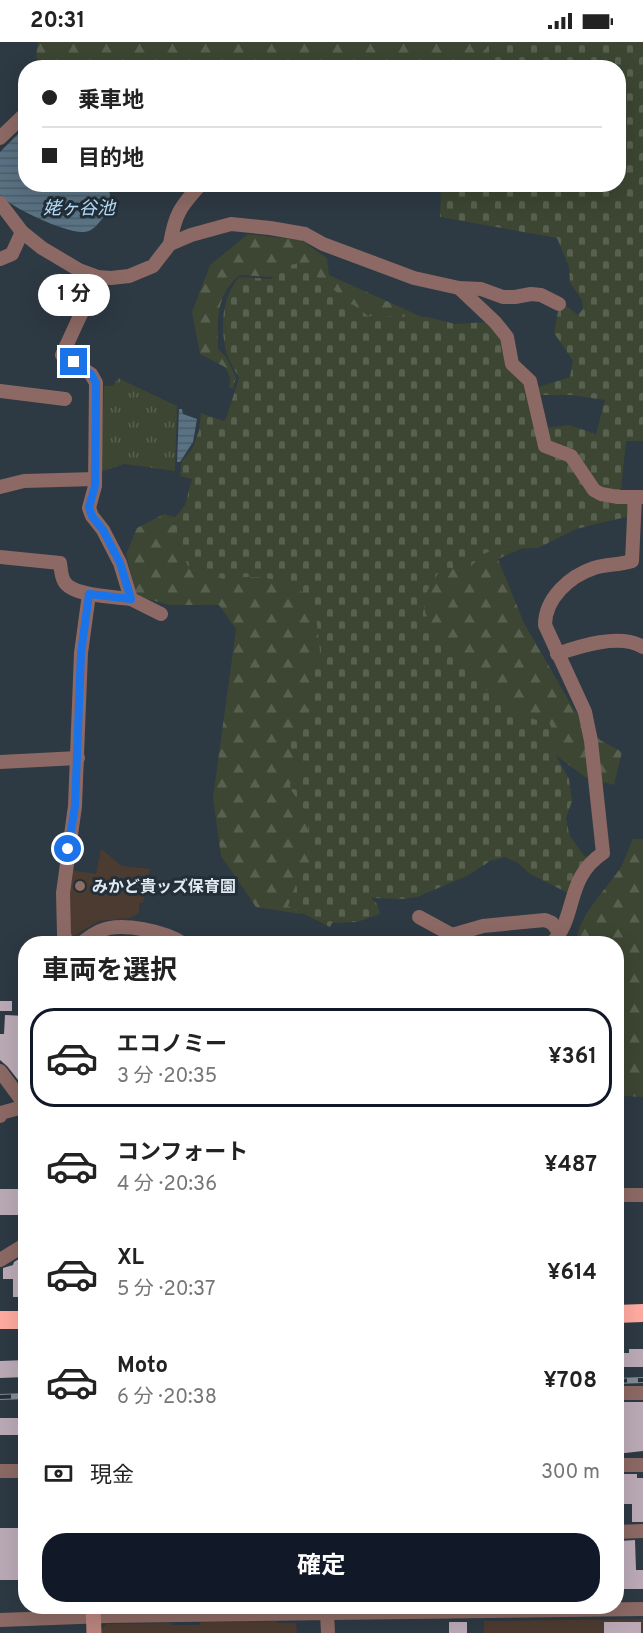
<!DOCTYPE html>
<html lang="ja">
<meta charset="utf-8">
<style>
:root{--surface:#fff;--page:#f2f2f2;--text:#222;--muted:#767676;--line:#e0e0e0;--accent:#111827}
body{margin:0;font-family:Overpass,"Noto Sans JP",sans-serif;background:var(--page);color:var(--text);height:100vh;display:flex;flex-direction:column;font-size:22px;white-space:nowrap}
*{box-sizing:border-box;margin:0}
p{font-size:20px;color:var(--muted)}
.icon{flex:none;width:33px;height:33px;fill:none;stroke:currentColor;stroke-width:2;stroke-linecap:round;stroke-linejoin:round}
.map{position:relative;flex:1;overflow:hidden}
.sheet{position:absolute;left:18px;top:894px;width:606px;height:678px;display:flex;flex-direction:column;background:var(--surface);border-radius:24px;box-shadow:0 6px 24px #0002}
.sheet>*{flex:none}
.guide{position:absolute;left:18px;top:18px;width:608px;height:132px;border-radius:24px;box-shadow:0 6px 24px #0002;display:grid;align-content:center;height:132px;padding:0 24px;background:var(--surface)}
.end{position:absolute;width:27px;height:27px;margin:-14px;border:8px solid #1a73e8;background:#fff;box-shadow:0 0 0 3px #fff}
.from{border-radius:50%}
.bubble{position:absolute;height:42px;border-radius:21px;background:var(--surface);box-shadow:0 6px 24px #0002;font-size:20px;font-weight:700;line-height:42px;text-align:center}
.guide b{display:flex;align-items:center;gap:21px;height:57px;font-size:22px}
.guide b+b{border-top:2px solid var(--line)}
.guide i{width:15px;height:15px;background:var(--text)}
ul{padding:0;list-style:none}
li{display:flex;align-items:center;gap:18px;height:99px;margin:0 12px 9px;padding:0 12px;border:3px solid transparent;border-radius:24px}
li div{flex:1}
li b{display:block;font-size:22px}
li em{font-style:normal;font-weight:700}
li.current{border-color:var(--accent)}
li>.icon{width:54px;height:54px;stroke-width:1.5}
h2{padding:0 24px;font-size:27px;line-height:72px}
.pay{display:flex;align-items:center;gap:15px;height:66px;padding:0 24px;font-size:22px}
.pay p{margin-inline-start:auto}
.action{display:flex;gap:12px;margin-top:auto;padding:12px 24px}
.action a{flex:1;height:69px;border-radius:24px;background:var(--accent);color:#fff;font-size:24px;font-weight:700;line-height:69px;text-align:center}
.status{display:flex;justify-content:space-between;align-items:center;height:42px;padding:0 30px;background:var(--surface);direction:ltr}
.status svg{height:16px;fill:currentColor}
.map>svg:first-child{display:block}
</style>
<div class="status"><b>20:31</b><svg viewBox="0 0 49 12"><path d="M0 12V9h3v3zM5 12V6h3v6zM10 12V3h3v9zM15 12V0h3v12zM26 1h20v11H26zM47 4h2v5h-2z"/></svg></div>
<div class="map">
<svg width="643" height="1591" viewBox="0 0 643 1591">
<defs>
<pattern id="grass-tufts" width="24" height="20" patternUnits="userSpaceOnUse" patternTransform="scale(1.5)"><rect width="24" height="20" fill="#3c4632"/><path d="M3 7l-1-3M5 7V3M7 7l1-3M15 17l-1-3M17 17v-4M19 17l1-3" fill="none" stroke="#586150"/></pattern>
<pattern id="forest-firs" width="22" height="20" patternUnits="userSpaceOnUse" patternTransform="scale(1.5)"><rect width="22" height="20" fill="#3c4632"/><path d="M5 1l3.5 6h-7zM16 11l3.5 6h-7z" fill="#586150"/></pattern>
<pattern id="cemetery-stones" width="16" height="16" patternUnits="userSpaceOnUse" patternTransform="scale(1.5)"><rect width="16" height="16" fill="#3c4632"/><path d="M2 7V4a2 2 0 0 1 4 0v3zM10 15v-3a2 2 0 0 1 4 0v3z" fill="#586150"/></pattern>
<pattern id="water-rules" width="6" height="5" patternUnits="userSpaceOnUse" patternTransform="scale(1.5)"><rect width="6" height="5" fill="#597284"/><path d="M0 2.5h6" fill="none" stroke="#4e5c66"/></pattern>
</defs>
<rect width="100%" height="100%" fill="#2d3943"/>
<!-- education -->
<g fill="#4c3b30">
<polygon points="101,807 122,824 150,827 143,861 139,861 139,871 130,876 99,879 71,896 67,882 70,828 96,832"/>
<polygon points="643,1577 643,1591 484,1591 484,1579"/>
<polygon points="277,1579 277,1581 296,1581 297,1591 99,1591 106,1582 171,1581 173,1583 199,1583 201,1580"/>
</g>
<!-- grass -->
<polygon fill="url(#grass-tufts)" points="118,336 177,364 175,429 124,422 103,429 101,425 104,344 113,344"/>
<!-- forest -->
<g fill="url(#forest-firs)">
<polygon points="38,0 643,0 618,142 618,26 247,26 234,19 229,26 48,26 36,15"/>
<path d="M 248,192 L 301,198 L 327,216 L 329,233 L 422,275 L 453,292 L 548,495 L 498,517 L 524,581 L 573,666 L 600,698 L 622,710 L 614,743 L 585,735 L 546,706 L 321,831 L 301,872 L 256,865 L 221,814 L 213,756 L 236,587 L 219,563 L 169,563 L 137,554 L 126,512 L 137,486 L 164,472 L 191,480 L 293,230 L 270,235 L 240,233 C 215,253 218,278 218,307 L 226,315 L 236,335 L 233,347 L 229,345 L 230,335 L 225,325 L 200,312 L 192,270 L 210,223 Z"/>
<path d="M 633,797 L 643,797 L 643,1055 L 624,1054 L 617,1047 L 616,902 L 576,901 C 578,874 604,850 619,828 C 625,819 628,807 633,797 Z"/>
</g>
<!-- cemetery -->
<g fill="url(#cemetery-stones)">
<polygon points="491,0 643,0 643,399 626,399 621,449 598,446 549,404 545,386 569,383 596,392 605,358 571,353 537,353 535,346 570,335 573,319 554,291 560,259 578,273 583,267 582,258 570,241 569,225 557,196 440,175 441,148 426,147 414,143 618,142 618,26 471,25"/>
<path d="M 299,221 L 368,274 L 428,275 L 455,282 L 488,280 C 522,313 531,362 544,407 L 567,415 L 592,452 L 631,458 L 630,474 L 576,487 L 538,506 L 494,508 L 483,512 L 471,524 L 460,528 L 445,525 L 440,528 C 435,538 424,550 424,562 C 423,585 476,638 494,655 C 510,669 528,678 549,680 L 553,690 L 554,710 L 569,737 L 572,759 L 566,776 L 569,792 L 584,814 L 592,816 L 568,851 L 530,832 L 518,821 L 505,815 L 490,819 L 469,833 L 417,855 L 404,857 L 371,856 L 377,862 L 380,872 L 357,880 L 332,881 L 330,885 L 288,864 L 298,837 L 309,824 L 308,773 L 291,748 L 290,742 L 299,729 L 288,703 L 289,696 L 293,694 L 295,687 L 311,663 L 315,627 L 320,609 L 315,565 L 302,550 L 286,540 L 261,535 L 229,535 L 223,537 L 188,524 L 171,490 L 172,479 L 185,463 L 192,437 L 180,434 L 182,419 L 192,407 L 199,389 L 201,371 L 224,379 L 227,374 L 239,336 C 235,328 228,318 226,309 C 220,283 222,256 239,235 L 271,237 L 283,225 Z"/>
</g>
<!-- water -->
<g fill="url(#water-rules)">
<path d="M 25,85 L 26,142 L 107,143 C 112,159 114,162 103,176 C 97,183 93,189 84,190 C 68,192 11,166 0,153 L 0,110 Z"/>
<polygon points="179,367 182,367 183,372 197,377 193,400 180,420 177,420"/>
</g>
<!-- building -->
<g fill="#bbaab6">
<rect x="0" y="959" width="12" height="10"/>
<polygon points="5,973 26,974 26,1048 7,1024 0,1018 0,992 4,992"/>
<rect x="0" y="1147" width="26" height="26"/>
<polygon points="19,1217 26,1217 26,1255 13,1255 13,1237 3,1237 3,1226 13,1223 14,1220"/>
<polygon points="629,1307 643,1307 643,1325 622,1325 622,1311 629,1311"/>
<polygon points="26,1318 26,1335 0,1336 0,1319"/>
<polygon points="619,1360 643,1360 643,1409 616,1412 616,1389 619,1389"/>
<rect x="0" y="1376" width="26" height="17"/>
<polygon points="622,1432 637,1432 637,1436 643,1436 643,1480 632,1480 632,1462 617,1462 617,1440 622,1440"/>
<rect x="0" y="1486" width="26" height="52"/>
<polygon points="635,1498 636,1528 643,1528 643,1547 622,1547 622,1525 621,1525 619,1499"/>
<rect x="449" y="1580" width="18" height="11"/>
<rect x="604" y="1580" width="37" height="11"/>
</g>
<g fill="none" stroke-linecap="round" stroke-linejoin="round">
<!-- street -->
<g stroke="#8c6964" stroke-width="14">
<polyline points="0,96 26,71"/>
<polyline points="0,161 22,190 42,206 79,228 98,235 111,236 129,234 153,224 170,202 191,193 231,182 270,186 305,192 323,202 414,236 459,246 481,247 503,255 515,255 531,252 541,253 559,262"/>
<path d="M 170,202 C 175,172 180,165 201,142"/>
<polyline points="0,217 12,212 22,190"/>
<polyline points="98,235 62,313 91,332 96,341 95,444 89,466 92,474 103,488 120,521 131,557 161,572"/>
<polyline points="459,246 495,280 507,295 512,322 530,339 545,404 571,414 594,448 601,452 618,455 642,455"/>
<polyline points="0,349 65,357"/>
<polyline points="0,445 24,439 95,437"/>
<path d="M 0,515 L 60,521 C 61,527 61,534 64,539 C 71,554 116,555 131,557"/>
<path d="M 557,612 C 580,604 620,591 643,605"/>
<polyline points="0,720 78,716"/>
<polyline points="419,875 452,893 460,902"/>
<polyline points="452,893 483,884 545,878 552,881 559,890"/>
<polyline points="67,902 64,892 63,851 75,764 81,611 89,552"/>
<path d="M 80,902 C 87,897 93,892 100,889 C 121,879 166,890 184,902"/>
<path d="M 551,902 C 578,876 564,837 603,811 L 591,699 L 585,670 L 545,583 C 545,556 570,534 594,526 C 606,522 620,523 632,519 L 635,455"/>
<polyline points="0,1029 26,1064"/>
<polyline points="0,1074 1,1071 26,1064"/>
<polyline points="616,1153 643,1153"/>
<polyline points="0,1218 26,1202"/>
<polyline points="616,1351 643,1351"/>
<polyline points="616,1423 643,1423"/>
<polyline points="0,1429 26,1429"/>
<polyline points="616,1490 643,1489"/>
<polyline points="327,1571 328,1591"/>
<polyline points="0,1578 106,1574 643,1567"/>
</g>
<!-- secondary -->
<polyline stroke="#ba847d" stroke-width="15" points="93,1564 94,1591"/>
<!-- highway -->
<g stroke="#ffaba0" stroke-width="18">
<polyline points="616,1272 643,1271"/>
<polyline points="0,1278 26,1278"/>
</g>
<!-- rail casing -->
<g stroke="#828b94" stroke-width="6">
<g id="rail">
<polyline points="616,1339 643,1338"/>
<polyline points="0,1355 26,1354"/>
</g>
</g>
<!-- rail -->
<use href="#rail" stroke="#232f39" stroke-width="4" stroke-dasharray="11" stroke-linecap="butt"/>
</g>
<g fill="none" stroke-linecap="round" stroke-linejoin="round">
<!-- route -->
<polyline stroke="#1a73e8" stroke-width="8" points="68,807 75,764 81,611 89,552 131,557 120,521 103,488 92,474 89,465 95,444 96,341 91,332 74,320"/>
</g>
<!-- markers -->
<circle fill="#8d6e63" stroke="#232f39" stroke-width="2" cx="80" cy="844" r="6"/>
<g text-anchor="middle" stroke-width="6" stroke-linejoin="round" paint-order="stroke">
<!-- poi labels -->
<g font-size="16" font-weight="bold" fill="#e1e8ef" stroke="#232f39" text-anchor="start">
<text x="92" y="850">みかど貴ッズ保育園</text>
</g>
<!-- water labels -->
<g font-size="18" font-style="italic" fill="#b8e0fb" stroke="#232f39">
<text x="79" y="172">姥ヶ谷池</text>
</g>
</g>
</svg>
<i class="end from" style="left:68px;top:807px"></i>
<i class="end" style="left:74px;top:320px"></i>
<div class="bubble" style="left:38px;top:232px;width:72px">1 分</div>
<div class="guide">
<b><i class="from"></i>乗車地</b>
<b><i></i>目的地</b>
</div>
<section class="sheet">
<h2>車両を選択</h2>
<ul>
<li class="current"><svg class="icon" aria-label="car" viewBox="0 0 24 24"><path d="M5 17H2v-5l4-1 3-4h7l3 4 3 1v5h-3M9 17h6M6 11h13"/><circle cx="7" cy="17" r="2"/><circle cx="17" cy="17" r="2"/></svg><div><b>エコノミー</b><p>3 分 · 20:35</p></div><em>¥361</em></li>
<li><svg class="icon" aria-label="car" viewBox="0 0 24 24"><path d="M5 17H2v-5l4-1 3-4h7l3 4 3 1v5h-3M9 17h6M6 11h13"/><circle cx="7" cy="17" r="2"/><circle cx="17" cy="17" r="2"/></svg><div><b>コンフォート</b><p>4 分 · 20:36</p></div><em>¥487</em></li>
<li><svg class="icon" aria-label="car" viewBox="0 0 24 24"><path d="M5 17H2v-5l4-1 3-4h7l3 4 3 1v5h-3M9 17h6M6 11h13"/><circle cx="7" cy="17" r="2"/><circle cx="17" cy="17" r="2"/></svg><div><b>XL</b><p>5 分 · 20:37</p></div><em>¥614</em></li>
<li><svg class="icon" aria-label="car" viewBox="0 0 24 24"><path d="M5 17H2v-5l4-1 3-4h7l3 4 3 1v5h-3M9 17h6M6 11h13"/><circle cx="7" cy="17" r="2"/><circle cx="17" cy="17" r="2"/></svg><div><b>Moto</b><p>6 分 · 20:38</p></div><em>¥708</em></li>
</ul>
<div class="pay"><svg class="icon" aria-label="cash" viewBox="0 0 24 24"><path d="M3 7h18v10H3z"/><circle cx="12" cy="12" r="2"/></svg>現金<p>300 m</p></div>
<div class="action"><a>確定</a></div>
</section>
</div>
